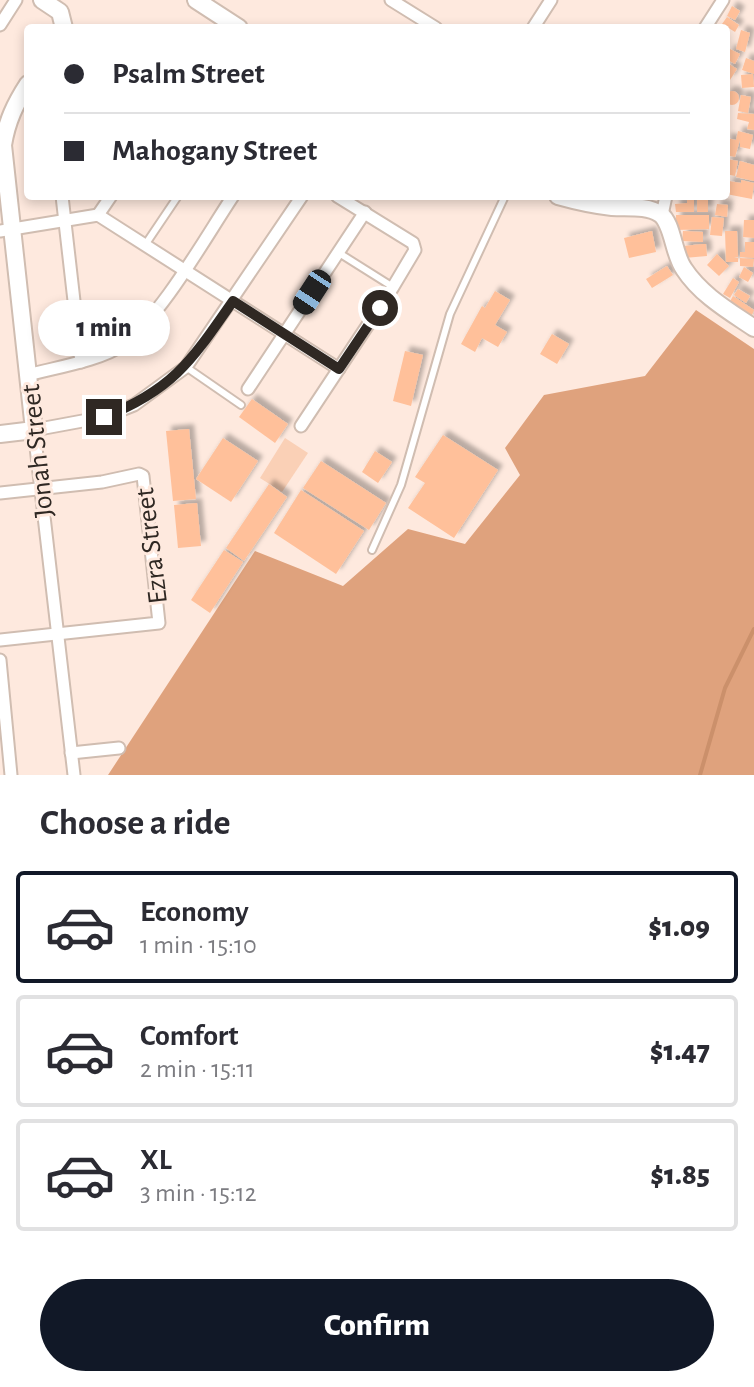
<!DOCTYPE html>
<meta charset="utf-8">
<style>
:root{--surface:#fff;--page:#f2f2f3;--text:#2b2b33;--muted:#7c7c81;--line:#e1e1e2;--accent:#111827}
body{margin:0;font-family:"Alegreya Sans",sans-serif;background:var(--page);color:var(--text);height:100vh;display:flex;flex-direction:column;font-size:30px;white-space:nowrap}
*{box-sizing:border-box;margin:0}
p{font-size:26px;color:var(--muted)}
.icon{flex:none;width:44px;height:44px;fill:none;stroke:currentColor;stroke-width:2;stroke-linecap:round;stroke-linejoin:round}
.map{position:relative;height:775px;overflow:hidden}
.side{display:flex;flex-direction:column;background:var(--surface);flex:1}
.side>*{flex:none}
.guide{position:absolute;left:24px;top:24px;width:706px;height:176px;border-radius:8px;box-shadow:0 4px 12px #0003;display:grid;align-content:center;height:176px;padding:0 40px;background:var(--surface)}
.end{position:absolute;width:36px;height:36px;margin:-18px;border:10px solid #2f2823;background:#fff;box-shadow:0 0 0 4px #fff}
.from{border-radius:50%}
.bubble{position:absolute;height:56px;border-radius:28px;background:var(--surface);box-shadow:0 4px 12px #0003;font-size:26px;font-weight:800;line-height:56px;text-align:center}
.car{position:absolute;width:24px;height:48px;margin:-24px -12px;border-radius:10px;box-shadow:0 0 6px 2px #0007;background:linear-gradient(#222 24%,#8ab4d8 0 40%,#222 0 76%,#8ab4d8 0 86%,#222 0)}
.guide b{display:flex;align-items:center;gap:28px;height:76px;font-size:30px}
.guide b+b{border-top:2px solid var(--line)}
.guide i{width:20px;height:20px;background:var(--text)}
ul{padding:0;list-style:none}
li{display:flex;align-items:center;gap:24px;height:112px;margin:0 16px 12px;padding:0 24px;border:4px solid var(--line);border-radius:8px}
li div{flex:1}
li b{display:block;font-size:30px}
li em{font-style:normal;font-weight:800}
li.active{border-color:var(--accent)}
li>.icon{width:72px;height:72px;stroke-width:1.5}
h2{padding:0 40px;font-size:36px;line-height:96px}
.action{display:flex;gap:16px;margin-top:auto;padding:16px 40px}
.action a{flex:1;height:92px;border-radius:48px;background:var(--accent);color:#fff;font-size:32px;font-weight:800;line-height:92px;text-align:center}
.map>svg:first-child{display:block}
</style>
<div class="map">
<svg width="754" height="775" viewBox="0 0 754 775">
<defs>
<filter id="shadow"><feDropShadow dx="5" dy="-5" stdDeviation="2" flood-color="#0004"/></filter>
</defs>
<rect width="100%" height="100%" fill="#fee9de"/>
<!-- green -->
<polygon fill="#fad0b6" points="285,438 308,453 282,492 260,478"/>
<!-- forest -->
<polygon fill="#dfa27d" points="696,310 754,349 754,775 108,775 255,551 343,586 408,529 465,544 520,475 505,448 544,395 645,376"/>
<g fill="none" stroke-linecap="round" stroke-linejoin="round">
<!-- stream -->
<polyline stroke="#cb906b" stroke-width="4" points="700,775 725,688 754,629"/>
</g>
<!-- building -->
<g fill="#ffc09a" filter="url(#shadow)">
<polygon points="732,6 740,11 735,20 727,16"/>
<polygon points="727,17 739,25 735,32 722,24"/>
<polygon points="741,30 750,33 745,52 736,49"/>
<polygon points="730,49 740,54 735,64 726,59"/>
<polygon points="746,58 754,61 754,74 742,70"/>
<polygon points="726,62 737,69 730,80 726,77"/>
<polygon points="753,74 754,87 742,88 741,75"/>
<circle cx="732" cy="98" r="7"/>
<polygon points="741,95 751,97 748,113 738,111"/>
<polygon points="738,113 754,114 754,130 747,129 749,122 737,119"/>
<polygon points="738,131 753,135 750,149 740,147 740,140 735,157 726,155 726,138 736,140"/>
<polygon points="727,159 738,161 735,176 726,174"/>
<polygon points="740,161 754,165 754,181 736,177"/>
<polygon points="741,180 754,183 752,199 726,194 729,181 741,183"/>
<polygon points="687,198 694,198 694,212 676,212 675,204 687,203"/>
<rect x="697" y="200" width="11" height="12"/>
<polygon points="717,204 728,205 727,217 715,215"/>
<polygon points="676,215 709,215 709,229 676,230"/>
<polygon points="712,217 724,218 722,236 710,235"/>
<polygon points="744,220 754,220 754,238 743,237"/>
<polygon points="652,231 656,252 629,258 624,238"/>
<polygon points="683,231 703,232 703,242 682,241"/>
<polygon points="725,231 737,231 738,257 734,258 738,258 738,262 726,262"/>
<polygon points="745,242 754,242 754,258 740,257 740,252 745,252"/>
<polygon points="703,244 706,244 707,256 684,258 683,246 703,244 703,246"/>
<polygon points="717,254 729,266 719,276 707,265"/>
<polygon points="740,258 754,259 753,267 740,266"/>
<polygon points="667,266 673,275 652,288 646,279"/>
<polygon points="744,267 753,273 748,282 739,277"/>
<polygon points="733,278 739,282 730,298 723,294"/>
<polygon points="738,289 750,296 746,303 734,295"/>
<polygon points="495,291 510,300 495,325 507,332 498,347 482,338 475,352 461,344 482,306 485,308"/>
<polygon points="733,296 754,310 750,320 728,305"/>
<polygon points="552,334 569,344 557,364 540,354"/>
<polygon points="405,351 423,355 411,406 393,401"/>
<polygon points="252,399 288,424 275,443 239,417"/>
<polygon points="189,429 196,499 173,501 166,431"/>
<polygon points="443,435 498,470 454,538 408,508 425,483 415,477"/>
<polygon points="223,438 258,461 231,502 196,479"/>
<polygon points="375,451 392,462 378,483 362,472"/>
<polygon points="321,461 386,503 369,530 303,488"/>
<polygon points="269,484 287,497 244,561 226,548"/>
<polygon points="301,490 364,531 336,574 274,533"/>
<polygon points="197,503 201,546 178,548 174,505"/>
<polygon points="224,550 243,562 210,613 191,600"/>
</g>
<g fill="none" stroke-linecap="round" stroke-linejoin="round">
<!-- lane casing -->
<g stroke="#d0bdb1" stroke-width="10">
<g id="lane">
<polyline points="145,245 178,196"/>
<polyline points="339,253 393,287"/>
<polyline points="186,367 241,405"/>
<polyline points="372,550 401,485 450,314 505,196"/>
</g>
</g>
<!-- street casing -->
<g stroke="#d0bdb1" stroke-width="15">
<g id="street">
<polyline points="391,0 436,28"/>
<polyline points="0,25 16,0"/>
<polyline points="533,28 551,0"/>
<polyline points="705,28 723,0"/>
<polyline points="62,196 81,362"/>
<polyline points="98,215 111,196"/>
<polyline points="662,215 666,196"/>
<polyline points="0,231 98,215 339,369"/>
<path d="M 28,375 C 53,368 102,360 122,345 C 161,317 205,238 233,196"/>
<polyline points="248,389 365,212"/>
<polyline points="301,426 393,287 415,250 413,243 337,196"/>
<polyline points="0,493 102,482 139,474 143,476 159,623 0,640"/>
<polyline points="0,660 11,775"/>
<polyline points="71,753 119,748"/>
<polyline points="74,775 34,430 104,417 134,405 186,367 302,196"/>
</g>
</g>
<!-- secondary casing -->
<g stroke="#d0bdb1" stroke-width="20">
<g id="secondary">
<polyline points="42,0 60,12 64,28"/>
<polyline points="196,0 239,28"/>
<path d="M 558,196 C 576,201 594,205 612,207 C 627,208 647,205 660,214 C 673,223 673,254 684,269 C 701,295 729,311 754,328"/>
<path d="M 0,434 L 34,430 L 3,145 C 7,121 15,104 28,84"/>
</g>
</g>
<!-- lane -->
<use href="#lane" stroke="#fff" stroke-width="6"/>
<!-- street -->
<use href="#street" stroke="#fff" stroke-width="11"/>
<!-- secondary -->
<use href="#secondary" stroke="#fff" stroke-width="16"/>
</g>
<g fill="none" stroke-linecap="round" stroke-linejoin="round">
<!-- route -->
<path stroke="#2f2823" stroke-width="10" d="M 104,417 C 173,390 192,360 233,301 L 339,369 L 380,308"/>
</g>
<g text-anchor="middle" stroke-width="6" stroke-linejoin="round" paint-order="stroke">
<!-- street labels -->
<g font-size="28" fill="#2f2823" stroke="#fee9de">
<text transform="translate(36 451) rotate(-96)" y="10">Jonah Street</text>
<text transform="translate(150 546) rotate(-97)" y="10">Ezra Street</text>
</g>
</g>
</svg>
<i class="end from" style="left:380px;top:308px"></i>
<i class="end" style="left:104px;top:417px"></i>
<div class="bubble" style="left:38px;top:300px;width:132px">1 min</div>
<i class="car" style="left:312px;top:292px;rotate:213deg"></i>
<div class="guide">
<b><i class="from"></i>Psalm Street</b>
<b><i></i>Mahogany Street</b>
</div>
</div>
<section class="side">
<h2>Choose a ride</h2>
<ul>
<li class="active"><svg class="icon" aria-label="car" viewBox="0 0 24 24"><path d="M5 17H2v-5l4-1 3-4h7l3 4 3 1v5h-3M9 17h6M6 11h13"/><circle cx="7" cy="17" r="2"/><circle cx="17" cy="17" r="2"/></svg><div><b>Economy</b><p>1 min · 15:10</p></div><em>$1.09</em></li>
<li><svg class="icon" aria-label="car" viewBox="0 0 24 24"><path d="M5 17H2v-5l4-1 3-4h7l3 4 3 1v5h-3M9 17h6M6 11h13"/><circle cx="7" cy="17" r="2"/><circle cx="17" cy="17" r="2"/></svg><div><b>Comfort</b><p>2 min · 15:11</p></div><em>$1.47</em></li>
<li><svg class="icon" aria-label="car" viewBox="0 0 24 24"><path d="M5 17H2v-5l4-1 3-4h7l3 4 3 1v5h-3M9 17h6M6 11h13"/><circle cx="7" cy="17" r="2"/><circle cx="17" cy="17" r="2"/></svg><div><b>XL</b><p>3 min · 15:12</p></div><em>$1.85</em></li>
</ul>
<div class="action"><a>Confirm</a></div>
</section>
